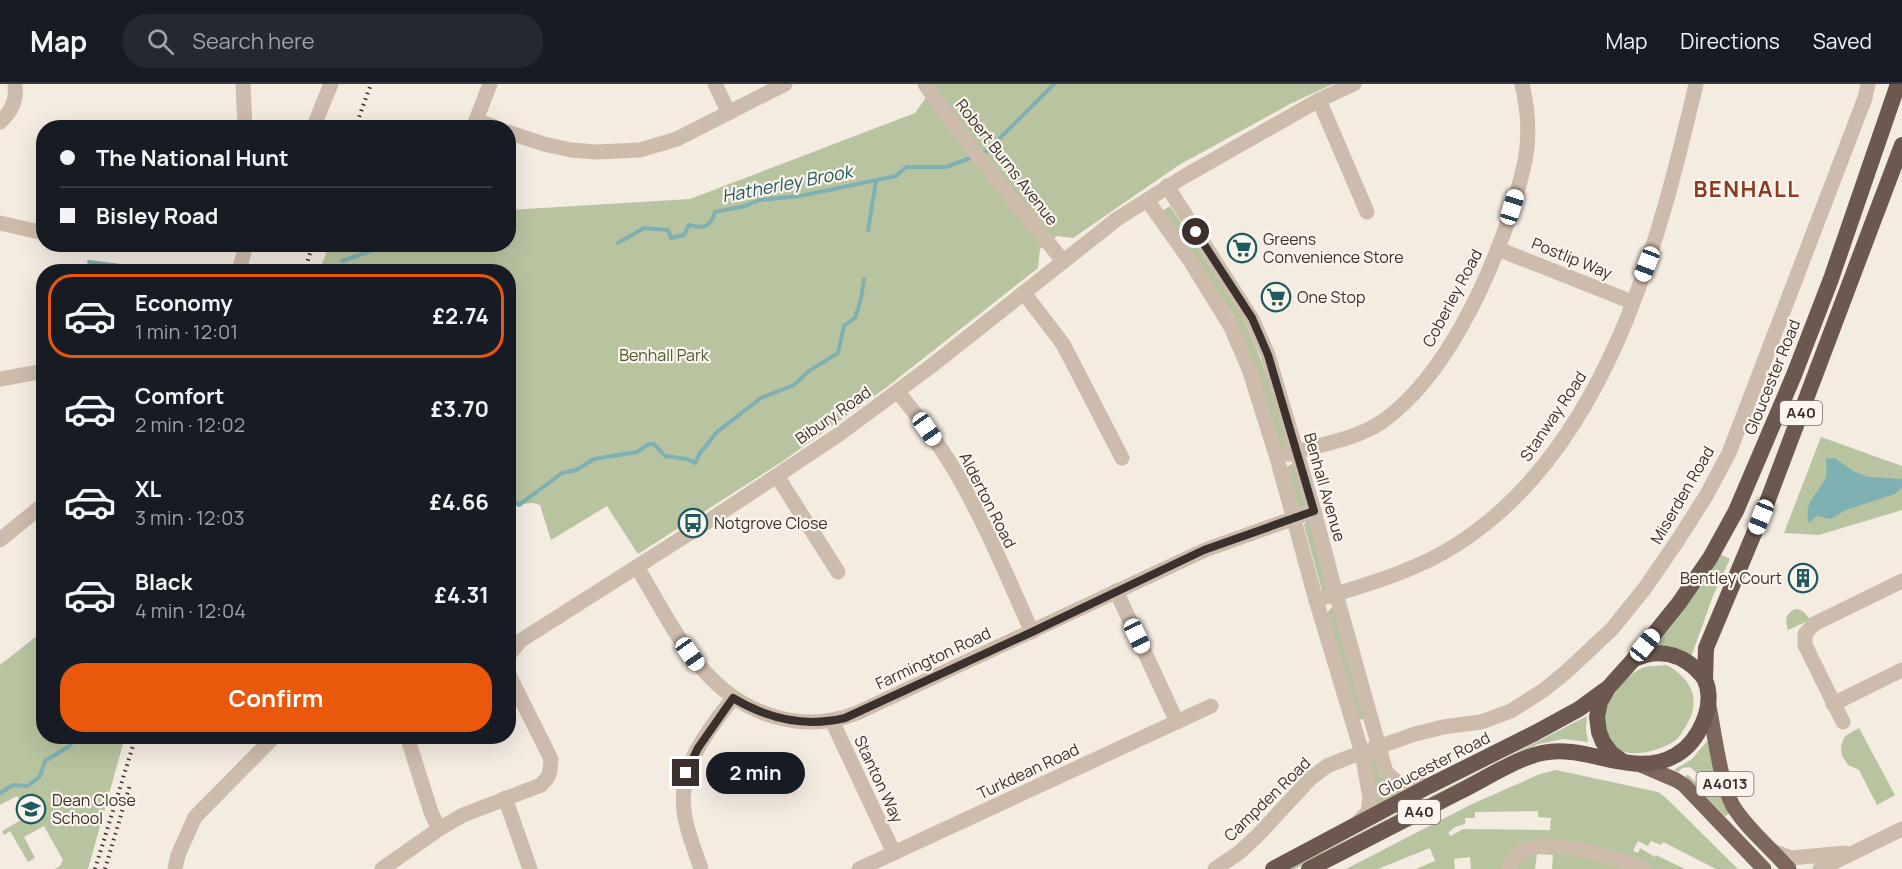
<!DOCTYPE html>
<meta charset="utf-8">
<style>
:root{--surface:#171b24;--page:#242831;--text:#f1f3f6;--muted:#9ea1a6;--line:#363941;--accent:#ea580c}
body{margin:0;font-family:Manrope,sans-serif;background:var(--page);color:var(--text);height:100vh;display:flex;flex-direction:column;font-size:22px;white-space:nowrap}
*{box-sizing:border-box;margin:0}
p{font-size:20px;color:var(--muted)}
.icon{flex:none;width:33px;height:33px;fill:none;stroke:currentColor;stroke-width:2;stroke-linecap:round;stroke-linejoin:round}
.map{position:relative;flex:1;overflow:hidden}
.sheet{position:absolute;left:36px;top:180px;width:480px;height:480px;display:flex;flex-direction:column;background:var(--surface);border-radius:24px;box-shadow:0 6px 24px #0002}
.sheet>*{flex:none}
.guide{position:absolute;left:36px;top:36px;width:480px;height:132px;border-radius:24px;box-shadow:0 6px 24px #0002;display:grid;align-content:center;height:132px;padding:0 24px;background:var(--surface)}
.end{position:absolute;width:27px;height:27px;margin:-14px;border:8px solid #3b302b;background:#fff;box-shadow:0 0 0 3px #fff}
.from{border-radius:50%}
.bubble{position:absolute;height:42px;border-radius:21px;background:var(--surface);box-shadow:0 6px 24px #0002;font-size:20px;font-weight:700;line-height:42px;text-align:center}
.car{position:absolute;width:18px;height:36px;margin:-18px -9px;border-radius:8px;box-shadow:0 0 4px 2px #0007;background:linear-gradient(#fff 24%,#345 0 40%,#fff 0 76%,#345 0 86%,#fff 0)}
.guide b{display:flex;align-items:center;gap:21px;height:57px;font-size:22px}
.guide b+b{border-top:2px solid var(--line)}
.guide i{width:15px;height:15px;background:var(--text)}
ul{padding:10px 0 0;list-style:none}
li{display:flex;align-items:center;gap:18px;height:84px;margin:0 12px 9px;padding:0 12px;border:3px solid transparent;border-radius:24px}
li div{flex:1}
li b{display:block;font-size:22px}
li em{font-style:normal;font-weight:700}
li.selected{border-color:var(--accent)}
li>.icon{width:54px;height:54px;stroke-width:1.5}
.cta{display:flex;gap:12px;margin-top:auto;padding:12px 24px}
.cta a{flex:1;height:69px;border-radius:24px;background:var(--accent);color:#fff;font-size:24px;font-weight:700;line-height:69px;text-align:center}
header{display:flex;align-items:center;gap:36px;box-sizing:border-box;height:84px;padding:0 30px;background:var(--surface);border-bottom:2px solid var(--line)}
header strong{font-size:28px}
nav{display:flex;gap:33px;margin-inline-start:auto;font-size:21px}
.search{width:420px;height:54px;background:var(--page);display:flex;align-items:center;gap:15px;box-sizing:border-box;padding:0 21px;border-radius:24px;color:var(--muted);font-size:22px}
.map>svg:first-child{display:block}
</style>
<header>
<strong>Map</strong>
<div class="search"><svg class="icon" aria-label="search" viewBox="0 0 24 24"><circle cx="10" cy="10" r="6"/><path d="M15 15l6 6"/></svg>Search here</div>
<nav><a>Map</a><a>Directions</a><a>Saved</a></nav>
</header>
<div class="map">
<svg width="1902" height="785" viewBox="0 0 1902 785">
<rect width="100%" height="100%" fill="#f4ebe1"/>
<!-- green -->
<g fill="#b8c4a0" fill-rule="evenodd">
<polygon points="925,0 1333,0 1290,20 1179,81 1073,154 1057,152 1040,165 1038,184 887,303 783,377 638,470 607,422 551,456 540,421 533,419 509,421 508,188 319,188 329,161 508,160 509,126 690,115 915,29 930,8"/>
<path d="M 1170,122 L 1239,227 C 1262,270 1275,317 1290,363 L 1286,367 L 1281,366 C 1267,320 1254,274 1233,231 L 1162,127 Z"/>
<polygon points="1821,353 1902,382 1902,426 1819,451 1784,449"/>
<polygon points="1291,380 1295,381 1307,421 1299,425 1287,383"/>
<polygon points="1307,436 1311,439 1330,504 1322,507 1304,441"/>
<polygon points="1720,470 1730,475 1713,512 1691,573 1652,561"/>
<polygon points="1331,524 1336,526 1367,634 1358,636 1327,529"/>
<path d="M 1795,525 C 1803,525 1806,530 1810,536 L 1788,546 C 1785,536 1785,530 1795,525 Z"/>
<polygon points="43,547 44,652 125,653 88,785 55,785 60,782 63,776 44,742 24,753 35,774 28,778 10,747 4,751 2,747 28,732 17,712 0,721 0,581"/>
<path d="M 1667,581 C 1692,595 1702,617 1686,642 C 1683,646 1681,651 1678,654 C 1666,666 1626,677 1614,662 C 1612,659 1610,653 1608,650 C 1607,647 1604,644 1604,641 C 1600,623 1624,593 1640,585 C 1648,581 1658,582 1667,581 Z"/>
<polygon points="1587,632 1586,645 1588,658 1563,655 1538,660 1295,785 1290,785"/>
<polygon points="1859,644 1895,711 1877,721 1859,686 1848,681 1842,672 1841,661 1845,652"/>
<polygon points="1709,655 1718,703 1709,700 1690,683 1682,684 1678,688 1674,686 1692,675"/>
<polygon points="1373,672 1377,674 1405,708 1375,724 1377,710 1369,676"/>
<path d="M 1556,686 L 1658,708 L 1665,713 L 1738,785 L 1716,785 L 1663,758 L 1661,761 L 1651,757 L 1648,762 L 1638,757 L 1633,767 L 1638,769 L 1640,764 L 1655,773 L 1656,771 L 1685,785 L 1552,785 L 1553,771 L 1537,770 L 1535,785 L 1471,785 L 1470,773 L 1454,775 L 1455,785 L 1416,785 L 1435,777 L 1430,764 L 1378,785 L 1346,785 L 1470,721 L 1540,690 ZM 1538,727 L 1538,733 L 1551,734 L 1550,746 L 1463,745 L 1451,752 L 1448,749 L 1455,743 L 1465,740 L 1465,734 L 1475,734 L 1475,728 Z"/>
<path d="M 1688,691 C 1699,700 1707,714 1721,712 L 1730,729 L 1725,732 L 1685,692 Z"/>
</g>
<!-- water -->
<path fill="#7fb0b2" d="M 1835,374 L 1853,387 L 1868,393 L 1902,395 L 1902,403 L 1895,410 L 1846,426 L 1830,435 L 1817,432 L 1809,439 C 1803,417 1817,412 1825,395 C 1828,389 1826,381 1826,375 Z"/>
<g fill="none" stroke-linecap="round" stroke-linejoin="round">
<!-- stream -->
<g stroke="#7fb0b2" stroke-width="4">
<polyline points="980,70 987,67 1054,0"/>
<polyline points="868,146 876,97"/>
<path d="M 618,159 L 644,144 L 668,146 L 671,154 L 684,151 L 689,141 C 704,145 711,143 715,128 L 745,122 L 759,116 L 800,112 L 896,92 L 906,83 L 946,83 L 973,73"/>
<polyline points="342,177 390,160"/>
<polyline points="89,178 168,188"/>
<polyline points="508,415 510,415 519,421 562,389 576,386 594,375 637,368 649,360 654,360 665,372 687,375 695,379 700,369 717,348 761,314 794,301 809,287 838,269 844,242 855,234 861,215 864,195"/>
<polyline points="0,709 13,701 28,702 40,692 45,677 68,663 78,652"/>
</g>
<!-- minor -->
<g stroke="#cdbbac" stroke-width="15">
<polyline points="243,0 245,44"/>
<polyline points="715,0 729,29"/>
<path d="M 925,0 C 967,62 1016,119 1063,177"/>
<polyline points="1319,16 1367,128"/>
<polyline points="476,36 497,44"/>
<path d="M 0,38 C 12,27 17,16 15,0"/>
<polyline points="313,44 331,0"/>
<polyline points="473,44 490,0"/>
<polyline points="508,48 544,60 571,66 596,68 640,66 677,55 785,0"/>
<polyline points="1167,102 1252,235 1268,271 1314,427 1336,510 1386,688 1399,700 1429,702"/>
<polyline points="1147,116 1191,178 1231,243 1249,285 1277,374 1316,516 1362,669 1370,714 1368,728 1356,740"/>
<polyline points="0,139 44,149"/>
<polyline points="1498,165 1632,218"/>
<polyline points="239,188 246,160"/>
<polyline points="1024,209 1063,260 1122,374"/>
<polyline points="0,295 44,287"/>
<path d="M 898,308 C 920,335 942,363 959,394 C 987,443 1009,497 1032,548"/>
<path d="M 1289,370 C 1320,360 1356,356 1383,337 C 1445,293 1489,196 1512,125 C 1518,105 1525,84 1527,63 C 1529,42 1527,21 1522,0"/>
<polyline points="777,392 838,488"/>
<polyline points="0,456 44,420"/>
<path d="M 637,483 C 674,544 704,616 780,634 C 807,641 831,639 857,629 L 1205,466 L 1314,427"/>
<polyline points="1116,507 1177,638"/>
<path d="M 1316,516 C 1364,501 1414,488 1456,461 C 1606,366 1658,162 1696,0"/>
<polyline points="508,572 520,557 704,440 838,351 930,283 1117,135 1185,92 1319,16 1354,0"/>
<polyline points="1833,620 1902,586"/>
<polyline points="832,637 894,769"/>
<polyline points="1843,638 1805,561 1805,550 1814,540 1902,497"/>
<polyline points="407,652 431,728 439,745"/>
<polyline points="505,714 530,785"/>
<polyline points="1773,767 1791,774 1845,769"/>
<polyline points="175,785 178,771 195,733 271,656"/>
<polyline points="382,785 439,745 463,731 541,701 548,693 550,687 551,675 508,589"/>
<path d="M 701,785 C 695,766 686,746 684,727 C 678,682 708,647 733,614"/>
<polyline points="859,785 1211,622"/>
<polyline points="1215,785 1240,768 1257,752 1311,694 1327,682 1344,675 1415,650 1443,643 1481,638 1511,627 1544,606 1566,588 1612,545 1645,504 1678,456 1706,412 1729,369 1865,14 1868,0"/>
<path d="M 1509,785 C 1513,775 1520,766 1531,763 C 1552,756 1623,775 1644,785"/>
<polyline points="1820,785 1902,745"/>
</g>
<!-- primary -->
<g stroke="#7d675c" stroke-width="15">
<path d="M 1708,617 C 1714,645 1720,699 1733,722 C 1747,745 1771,764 1789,785"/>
<polyline points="1641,681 1676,696 1684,701 1764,785"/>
</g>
<!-- trunk -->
<g stroke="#6c584f" stroke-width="16">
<polyline points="1705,596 1706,564 1766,421 1902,61"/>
<polyline points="1622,677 1611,669 1603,658 1599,648 1597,633 1600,618 1608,604 1634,575 1679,519 1710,474 1736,427 1794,291 1831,195 1898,0"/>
<polyline points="1273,785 1429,702 1535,649 1579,625 1605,606"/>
<path d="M 1309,785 C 1359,759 1409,734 1459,708 C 1485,695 1515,675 1542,669 C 1587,659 1634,696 1676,671 C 1699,658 1716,621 1705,596 C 1703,592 1699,588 1696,585 C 1678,568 1656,565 1634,575"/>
</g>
<!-- rail -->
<g stroke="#3b302b" stroke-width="4" stroke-dasharray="1.5 4.5" stroke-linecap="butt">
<polyline points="355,44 371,0"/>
<polyline points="304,188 313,160"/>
<polyline points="95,785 136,652"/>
<polyline points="105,785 130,701"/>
</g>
</g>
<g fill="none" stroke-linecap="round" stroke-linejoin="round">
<!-- route -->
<path stroke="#3b302b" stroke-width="8" d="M 686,689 L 698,664 L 733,614 C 768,635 804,644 845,634 L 1032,548 L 1204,466 L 1314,427 L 1268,271 L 1252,234 L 1196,148"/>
</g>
<!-- icons -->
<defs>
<g id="supermarket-ring" transform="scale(1.5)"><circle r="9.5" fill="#fbf5ee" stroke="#1f5a5e" stroke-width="1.5"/><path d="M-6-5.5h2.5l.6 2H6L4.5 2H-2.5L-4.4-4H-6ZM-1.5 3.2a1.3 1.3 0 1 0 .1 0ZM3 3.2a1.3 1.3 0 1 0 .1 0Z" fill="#1f5a5e"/></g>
<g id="bus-ring" transform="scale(1.5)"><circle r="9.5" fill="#fbf5ee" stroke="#1f5a5e" stroke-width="1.5"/><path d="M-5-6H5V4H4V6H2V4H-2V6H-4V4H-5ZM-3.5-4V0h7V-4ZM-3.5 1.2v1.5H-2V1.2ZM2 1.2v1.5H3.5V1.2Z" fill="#1f5a5e"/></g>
<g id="building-ring" transform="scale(1.5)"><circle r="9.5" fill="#fbf5ee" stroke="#1f5a5e" stroke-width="1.5"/><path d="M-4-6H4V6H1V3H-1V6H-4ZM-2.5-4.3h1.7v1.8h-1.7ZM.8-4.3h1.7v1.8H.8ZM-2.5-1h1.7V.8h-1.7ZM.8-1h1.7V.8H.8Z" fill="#1f5a5e"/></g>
<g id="school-ring" transform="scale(1.5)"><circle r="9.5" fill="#fbf5ee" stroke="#1f5a5e" stroke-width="1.5"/><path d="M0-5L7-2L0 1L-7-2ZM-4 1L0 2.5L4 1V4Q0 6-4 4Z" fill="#1f5a5e"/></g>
</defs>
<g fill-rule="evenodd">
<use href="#supermarket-ring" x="1242" y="164"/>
<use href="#supermarket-ring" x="1276" y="213"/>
<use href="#bus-ring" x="693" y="439"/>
<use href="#building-ring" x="1803" y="494"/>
<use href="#school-ring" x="31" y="725"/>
</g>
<g text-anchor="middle" stroke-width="4.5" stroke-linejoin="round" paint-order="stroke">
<!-- shield labels -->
<g fill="#fbf5ee" stroke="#756b66" stroke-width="1.5">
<rect x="1780" y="317" width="42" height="24" rx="4.5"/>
<rect x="1696.5" y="688" width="57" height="24" rx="4.5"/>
<rect x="1398" y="716" width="42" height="24" rx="4.5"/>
</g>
<g font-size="15" font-weight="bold" fill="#3b302b">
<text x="1801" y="334">A40</text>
<text x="1725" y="705">A4013</text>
<text x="1419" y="733">A40</text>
</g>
<!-- street labels -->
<g font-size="16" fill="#3b302b" stroke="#fbf5ee">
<text transform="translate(1007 78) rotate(52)" y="6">Robert Burns Avenue</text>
<text transform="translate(1572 174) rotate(22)" y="6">Postlip Way</text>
<text transform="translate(1452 214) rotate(-62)" y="6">Coberley Road</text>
<text transform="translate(1772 293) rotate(-68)" y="6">Gloucester Road</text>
<text transform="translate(833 331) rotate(-35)" y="6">Bibury Road</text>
<text transform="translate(1553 332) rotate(-56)" y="6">Stanway Road</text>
<text transform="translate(1325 403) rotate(74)" y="6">Benhall Avenue</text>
<text transform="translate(1682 411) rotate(-60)" y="6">Miserden Road</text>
<text transform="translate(988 416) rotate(63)" y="6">Alderton Road</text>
<text transform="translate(933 574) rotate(-25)" y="6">Farmington Road</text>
<text transform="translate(1434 680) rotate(-27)" y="6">Gloucester Road</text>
<text transform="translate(1028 687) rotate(-25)" y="6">Turkdean Road</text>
<text transform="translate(879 695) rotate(65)" y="6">Stanton Way</text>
<text transform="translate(1267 715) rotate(-44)" y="6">Campden Road</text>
</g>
<!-- poi labels -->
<g font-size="16" fill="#3b302b" stroke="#fbf5ee" text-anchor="start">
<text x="1263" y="161">Greens<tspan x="1263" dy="18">Convenience Store</tspan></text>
<text x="1297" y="219">One Stop</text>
<text x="714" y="445">Notgrove Close</text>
<text x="1782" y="500" text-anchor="end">Bentley Court</text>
<text x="52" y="722">Dean Close<tspan x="52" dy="18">School</tspan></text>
</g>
<!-- park labels -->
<g font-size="16" fill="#4a5a2e" stroke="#fbf5ee">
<text x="664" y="277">Benhall Park</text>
</g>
<!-- water labels -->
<g font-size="18" font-style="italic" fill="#1f5a5e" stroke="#fbf5ee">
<text transform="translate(787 100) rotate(-11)" y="6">Hatherley Brook</text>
</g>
<!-- district labels -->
<g font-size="22" font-weight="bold" letter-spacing="1.5" fill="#8c3b22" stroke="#fbf5ee">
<text x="1747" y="113">BENHALL</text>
</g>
</g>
</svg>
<i class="end from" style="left:1196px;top:148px"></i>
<i class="end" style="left:686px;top:689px"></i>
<div class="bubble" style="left:706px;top:668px;width:99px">2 min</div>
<i class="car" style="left:1512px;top:123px;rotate:17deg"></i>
<i class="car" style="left:1647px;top:180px;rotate:201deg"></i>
<i class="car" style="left:927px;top:345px;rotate:145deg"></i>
<i class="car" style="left:1761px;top:433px;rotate:202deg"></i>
<i class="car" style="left:1137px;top:552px;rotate:155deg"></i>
<i class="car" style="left:1645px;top:561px;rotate:39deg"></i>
<i class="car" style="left:690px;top:570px;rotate:145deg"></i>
<div class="guide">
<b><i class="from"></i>The National Hunt</b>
<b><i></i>Bisley Road</b>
</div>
<section class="sheet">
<ul>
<li class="selected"><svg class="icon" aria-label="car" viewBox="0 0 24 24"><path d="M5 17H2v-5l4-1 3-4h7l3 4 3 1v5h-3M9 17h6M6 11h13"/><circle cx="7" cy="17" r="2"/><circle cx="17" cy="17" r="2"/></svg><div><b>Economy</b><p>1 min · 12:01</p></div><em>£2.74</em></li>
<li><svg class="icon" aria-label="car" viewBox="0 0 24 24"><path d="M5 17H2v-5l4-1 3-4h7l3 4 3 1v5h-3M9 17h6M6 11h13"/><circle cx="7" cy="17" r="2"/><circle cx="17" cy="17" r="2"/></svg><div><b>Comfort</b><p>2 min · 12:02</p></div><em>£3.70</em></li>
<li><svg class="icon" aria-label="car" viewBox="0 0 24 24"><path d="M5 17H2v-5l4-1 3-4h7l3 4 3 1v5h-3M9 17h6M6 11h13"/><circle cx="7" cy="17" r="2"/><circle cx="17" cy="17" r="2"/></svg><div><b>XL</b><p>3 min · 12:03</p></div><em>£4.66</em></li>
<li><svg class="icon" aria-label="car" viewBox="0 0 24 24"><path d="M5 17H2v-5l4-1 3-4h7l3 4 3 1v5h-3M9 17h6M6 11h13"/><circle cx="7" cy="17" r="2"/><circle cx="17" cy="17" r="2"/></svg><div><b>Black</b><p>4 min · 12:04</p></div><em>£4.31</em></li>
</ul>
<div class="cta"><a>Confirm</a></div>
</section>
</div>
